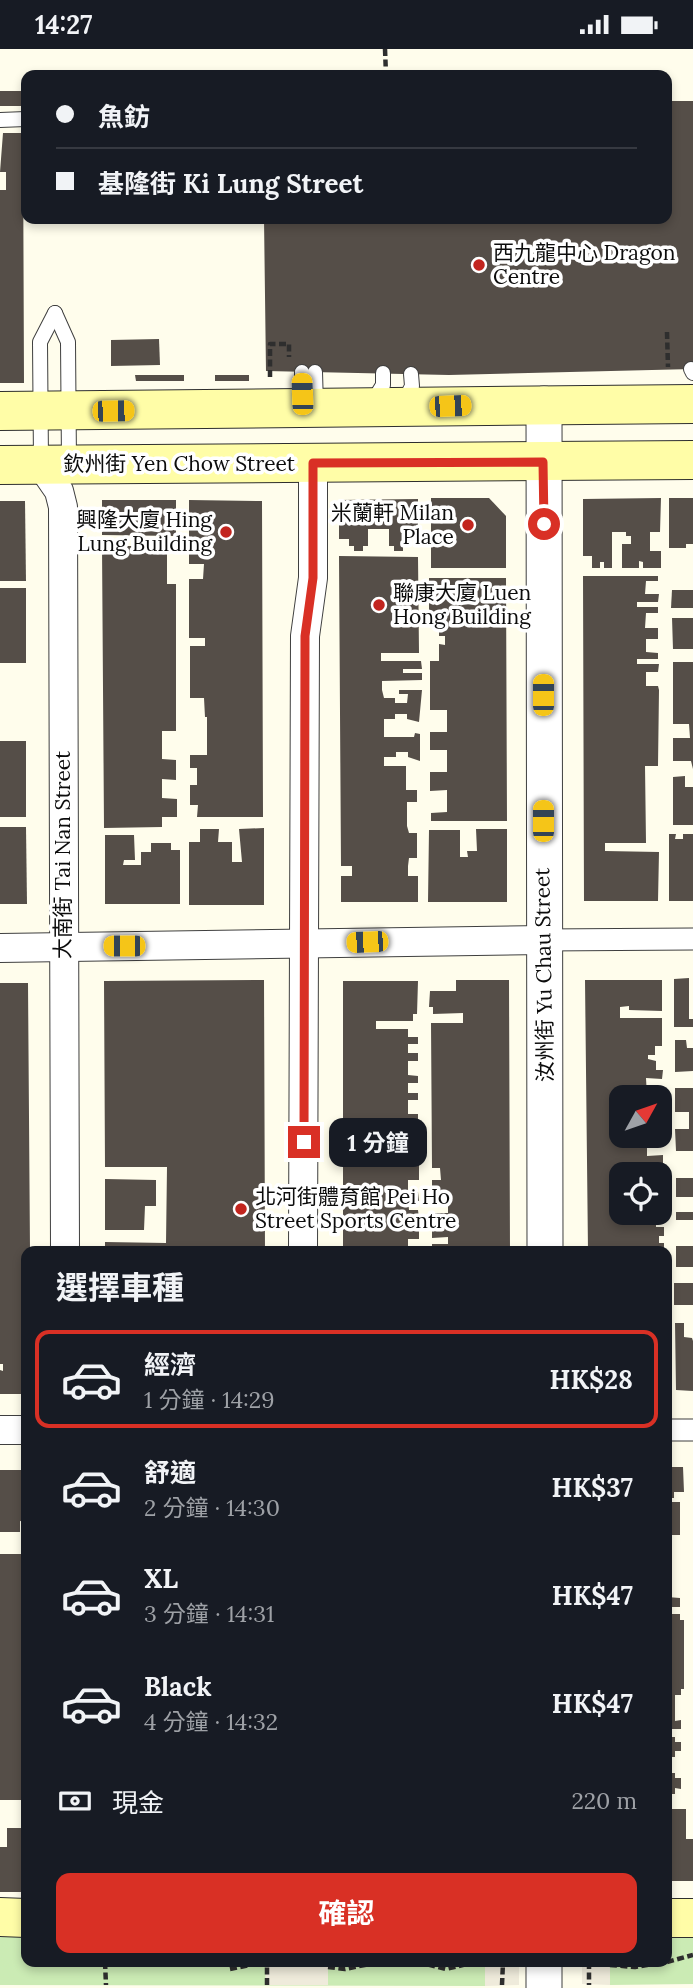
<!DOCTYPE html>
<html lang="zh-TW">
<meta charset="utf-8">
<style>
:root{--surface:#171b24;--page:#20242c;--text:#f1f3f6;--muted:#9ea1a6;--line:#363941;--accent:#d93025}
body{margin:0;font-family:Lora,"Noto Sans TC",serif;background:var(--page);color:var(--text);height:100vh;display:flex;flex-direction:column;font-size:26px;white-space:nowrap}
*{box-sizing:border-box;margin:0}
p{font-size:23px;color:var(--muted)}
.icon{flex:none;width:38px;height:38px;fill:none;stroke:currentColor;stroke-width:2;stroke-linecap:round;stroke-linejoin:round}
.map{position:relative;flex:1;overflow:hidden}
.details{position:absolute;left:21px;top:1197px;width:651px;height:721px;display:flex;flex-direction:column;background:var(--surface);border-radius:14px;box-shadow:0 4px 10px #0003}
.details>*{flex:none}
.guide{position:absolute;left:21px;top:21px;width:651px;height:154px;border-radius:14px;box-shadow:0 4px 10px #0003;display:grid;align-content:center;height:154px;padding:0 35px;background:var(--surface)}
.needle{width:46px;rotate:50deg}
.controls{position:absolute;left:609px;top:1036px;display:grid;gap:14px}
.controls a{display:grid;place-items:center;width:63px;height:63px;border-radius:14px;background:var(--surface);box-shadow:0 4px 10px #0003;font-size:35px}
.end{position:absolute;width:32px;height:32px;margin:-16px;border:9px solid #d93025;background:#fff;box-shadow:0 0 0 4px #fff}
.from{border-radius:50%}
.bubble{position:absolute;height:49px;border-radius:14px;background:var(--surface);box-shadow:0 4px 10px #0003;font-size:23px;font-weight:700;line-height:49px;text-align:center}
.car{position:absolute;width:21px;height:42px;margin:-21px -10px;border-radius:9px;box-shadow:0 0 5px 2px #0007;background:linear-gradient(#f5c518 24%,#345 0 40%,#f5c518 0 76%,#345 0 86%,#f5c518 0)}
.guide b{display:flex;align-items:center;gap:24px;height:66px;font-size:26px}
.guide b+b{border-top:2px solid var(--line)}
.guide i{width:18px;height:18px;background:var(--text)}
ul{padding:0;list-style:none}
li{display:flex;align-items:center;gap:21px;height:98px;margin:0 14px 10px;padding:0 21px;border:4px solid transparent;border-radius:14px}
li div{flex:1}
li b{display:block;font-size:26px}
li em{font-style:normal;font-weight:700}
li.selected{border-color:var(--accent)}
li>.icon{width:63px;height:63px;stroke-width:1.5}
h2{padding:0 35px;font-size:32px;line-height:84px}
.pay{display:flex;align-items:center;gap:18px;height:77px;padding:0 35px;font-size:26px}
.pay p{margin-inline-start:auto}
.primary-button{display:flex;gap:14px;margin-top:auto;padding:14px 35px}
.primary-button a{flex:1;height:80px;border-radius:14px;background:var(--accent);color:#fff;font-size:28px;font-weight:700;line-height:80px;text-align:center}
.status{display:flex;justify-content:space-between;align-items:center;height:49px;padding:0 35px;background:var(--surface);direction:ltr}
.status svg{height:19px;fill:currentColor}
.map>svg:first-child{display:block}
</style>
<div class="status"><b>14:27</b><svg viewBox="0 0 49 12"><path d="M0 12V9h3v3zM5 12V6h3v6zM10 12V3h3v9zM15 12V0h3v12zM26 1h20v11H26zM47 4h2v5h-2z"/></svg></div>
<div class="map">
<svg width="693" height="1939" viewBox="0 0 693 1939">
<rect width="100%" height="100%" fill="#fffdec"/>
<!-- green -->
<g fill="#cbebb4">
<polygon points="693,1884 693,1935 610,1936 610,1913 667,1913 667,1885"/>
<polygon points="0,1887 26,1887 26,1913 485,1913 485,1937 0,1936"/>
</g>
<!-- plaza -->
<g fill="#efebdb">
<polygon points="266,1913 328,1913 328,1936 265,1936"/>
<polygon points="485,1913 519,1913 519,1936 485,1937"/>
<polygon points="582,1913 610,1913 610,1936 582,1935"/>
</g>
<!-- building -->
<g fill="#554e48">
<rect x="0" y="42" width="23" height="15"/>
<polygon points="667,52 693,52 693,320 449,326 266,322 264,170 667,170"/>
<polygon points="3,84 23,84 24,334 0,334 0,141 6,141 6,123 0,123"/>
<polygon points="159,290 160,316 111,317 111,291"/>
<polygon points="135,326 184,326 184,332 136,332"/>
<rect x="215" y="326" width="34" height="6"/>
<polygon points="431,449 489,449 506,467 506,519 431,519"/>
<polygon points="661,449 660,483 650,483 650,502 661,502 661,519 643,519 643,513 639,512 639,519 622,519 622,495 631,495 631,487 626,487 626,483 612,483 612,519 604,519 604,513 600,513 600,519 592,519 592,507 583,507 583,450"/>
<polygon points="669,449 693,449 693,495 686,495 686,499 669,499"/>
<polygon points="418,450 418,480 408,480 408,497 403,497 403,502 394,502 394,497 389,497 389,480 368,480 368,497 363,497 363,502 354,502 354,497 349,497 349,490 339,490 339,451"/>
<polygon points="102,451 176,451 176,487 102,486"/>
<polygon points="189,451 262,452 263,768 197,768 198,756 190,756 190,736 197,736 197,719 190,719 190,706 207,706 207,668 205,668 204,649 190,649 190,597 205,597 205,589 189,589 189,530 203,530 204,515 189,515"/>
<polygon points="0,452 25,452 26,532 0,532"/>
<polygon points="102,497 167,497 167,535 176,535 176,682 162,682 162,710 176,711 176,731 162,730 162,749 177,750 177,768 162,768 162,778 104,779"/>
<polygon points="339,507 418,508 419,604 381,604 381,612 421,612 422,620 403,620 403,624 422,624 422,631 382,632 382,641 384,649 395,649 395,654 407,654 408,645 399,645 399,641 422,641 419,673 407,670 407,665 395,665 395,670 384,670 384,688 414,688 415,684 420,685 420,712 408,708 408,703 396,703 396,708 384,708 384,717 406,717 406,741 417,741 417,753 407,753 407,777 409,784 417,784 417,809 409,809 408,817 408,827 418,827 418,853 341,853 341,827 352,827 352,817 341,817"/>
<polygon points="583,527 658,527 658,532 646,532 645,545 659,545 658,553 637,553 637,558 658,558 658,564 646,564 645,579 658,579 658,590 646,590 646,603 658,604 658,610 637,610 637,615 659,615 658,623 646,623 646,637 658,637 659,641 658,717 645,717 646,794 605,794 605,802 659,803 658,852 584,852"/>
<polygon points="429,529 506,529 507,772 431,772 431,764 447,763 447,741 430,742 430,723 447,723 447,701 430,701 430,683 447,683 447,661 430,661 430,612 439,612 439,595 445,596 445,587 439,587 439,571 429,571"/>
<rect x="0" y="539" width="26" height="75"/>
<polygon points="672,541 693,541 693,559 671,559"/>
<polygon points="672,569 693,569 693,600 673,600"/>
<polygon points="673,613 693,613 693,720 691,712 673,712 673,689 690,689 689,675 673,675"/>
<rect x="0" y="692" width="26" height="76"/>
<polygon points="685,727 685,738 693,738 693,776 673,776 673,728"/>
<polygon points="0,778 26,778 27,855 0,855"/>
<polygon points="264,779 264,856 189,856 189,793 200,793 200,780 219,780 218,793 232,793 232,813 242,813 239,780"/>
<polygon points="476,780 507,780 507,853 428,853 429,781 460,781 460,808 468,808 467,802 477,802"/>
<polygon points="669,785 676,785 675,790 683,790 683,785 693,785 693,852 669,852"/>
<polygon points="105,786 134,786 135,811 124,811 123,816 141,816 141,803 151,803 151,794 171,794 171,801 180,801 180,855 105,855"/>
<polygon points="689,929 689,970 693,970 693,978 674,978 674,930"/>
<polygon points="264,931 265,1202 105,1202 105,1193 166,1194 167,1118 105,1118 104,932"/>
<polygon points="456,931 509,931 510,1202 432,1202 432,1195 448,1195 448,1188 432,1189 432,1164 448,1164 448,1157 432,1157 432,1131 441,1131 440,1119 432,1119 431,974 463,974 463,964 433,965 433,958 429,958 430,942 456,942"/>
<polygon points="585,931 662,931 662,962 629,961 629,957 620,958 620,969 662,969 662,997 655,997 655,1006 648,1006 648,1010 656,1012 656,1021 663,1021 662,1030 646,1029 647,1048 621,1048 621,1087 647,1087 647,1107 663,1106 663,1116 653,1116 654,1125 621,1125 621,1164 656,1164 656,1178 664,1178 664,1187 659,1187 659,1194 664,1194 664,1202 588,1202"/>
<polygon points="343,932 418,932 417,965 413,965 413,972 376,972 376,980 408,980 408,988 418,988 418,995 408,995 408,1004 418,1004 418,1012 408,1012 408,1026 418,1027 418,1034 408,1034 408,1044 418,1044 418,1051 408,1051 408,1065 418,1065 418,1074 408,1073 408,1082 419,1082 418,1090 408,1090 408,1103 419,1103 419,1131 408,1131 408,1143 418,1143 419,1152 408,1152 409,1161 418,1161 419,1170 409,1170 408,1182 419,1182 419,1190 408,1190 408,1200 419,1200 419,1202 343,1202"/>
<polygon points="0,934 28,934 30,1202 26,1202 26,1345 0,1345 0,1321 3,1322 3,1315 0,1315"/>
<polygon points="675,991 686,991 687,999 693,999 693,1022 675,1023"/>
<polygon points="675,1039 693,1039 693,1102 676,1102 675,1080 689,1080 689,1063 675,1063"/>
<rect x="676" y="1129" width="17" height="19"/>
<polygon points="105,1130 156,1131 156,1157 145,1157 144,1181 105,1181"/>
<rect x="676" y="1163" width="17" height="8"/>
<rect x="676" y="1197" width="17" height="21"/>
<rect x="674" y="1234" width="19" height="22"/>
<polygon points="675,1274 684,1274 684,1288 692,1289 693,1292 693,1342 676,1341"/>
<polygon points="667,1418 683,1418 684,1443 674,1443 674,1449 667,1449"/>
<polygon points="0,1421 26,1421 26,1473 20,1472 20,1483 0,1483"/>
<rect x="667" y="1453" width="13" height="33"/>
<rect x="0" y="1505" width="26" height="246"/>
<polygon points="667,1548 680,1549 680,1558 671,1558 671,1565 680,1565 680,1571 684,1571 684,1640 681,1640 681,1646 675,1646 675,1672 681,1671 681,1680 667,1680"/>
<polygon points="667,1688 675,1688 675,1693 681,1693 681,1702 675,1702 675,1708 667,1708"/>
<polygon points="667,1724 675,1724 675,1729 681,1729 681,1740 675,1739 675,1745 667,1745"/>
<polygon points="667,1760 686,1760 686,1790 693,1790 693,1832 667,1832"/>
<polygon points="7,1779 26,1779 26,1843 0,1843 0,1798 7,1798"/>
</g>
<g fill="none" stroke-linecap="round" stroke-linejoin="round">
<!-- service casing -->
<g stroke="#3f3f3f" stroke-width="16">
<g id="service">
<polyline points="0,71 26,70"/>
<polyline points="55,264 68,293 69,414"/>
<polyline points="691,320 693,324"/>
<polyline points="302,323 303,359"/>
<polyline points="315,323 316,357"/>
<polyline points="404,353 412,337 411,325"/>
<polyline points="372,354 383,336 383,324"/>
<polyline points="41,413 40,293 55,264"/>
</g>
</g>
<!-- pedestrian casing -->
<g stroke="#3f3f3f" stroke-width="23">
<g id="pedestrian">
<polyline points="543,891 693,890"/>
<polyline points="667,1381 693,1381"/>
</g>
</g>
<!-- minor casing -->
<g stroke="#3f3f3f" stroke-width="30">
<g id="minor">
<polyline points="41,416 59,442 63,458 65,1202"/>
<polyline points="0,899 543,891"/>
<polyline points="303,1202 305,587 313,529 313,414"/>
<polyline points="0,1381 26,1381"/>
</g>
</g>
<!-- tertiary casing -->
<g stroke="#3f3f3f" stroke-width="37">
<g id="tertiary">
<polyline points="544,355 545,1202"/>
<polyline points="544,1939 544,1913"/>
</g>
</g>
<!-- secondary casing -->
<g stroke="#2e2e2e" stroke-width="40">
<g id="secondary">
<polyline points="0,362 693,355"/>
<polyline points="0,416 693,411"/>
<polyline points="0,1868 26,1869"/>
<polyline points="667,1869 693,1869"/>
</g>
</g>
<!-- path -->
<g stroke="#2e2e2e" stroke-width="4.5" stroke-dasharray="7 3.5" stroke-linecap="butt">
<polyline points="385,0 386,26"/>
<polyline points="667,283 668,318"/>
<polyline points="270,328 270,295 289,295 289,308"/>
<polyline points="105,1913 106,1936"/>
<polyline points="418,1913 446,1920 476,1913"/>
<polyline points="589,1913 589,1936"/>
<polyline points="667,1913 693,1906"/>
<polyline points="610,1916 635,1918 666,1913"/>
<polyline points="328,1918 345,1920 379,1913"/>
<polyline points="230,1920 265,1913"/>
<polyline points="267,1936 267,1913"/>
<polyline points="502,1936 503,1913"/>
</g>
<!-- service -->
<use href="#service" stroke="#fff" stroke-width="14"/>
<!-- pedestrian -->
<use href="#pedestrian" stroke="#fff" stroke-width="21"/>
<!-- minor -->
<use href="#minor" stroke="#fff" stroke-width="28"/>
<!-- tertiary -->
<use href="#tertiary" stroke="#fff" stroke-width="35"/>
<!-- secondary -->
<use href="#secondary" stroke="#fffda7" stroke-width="38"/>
</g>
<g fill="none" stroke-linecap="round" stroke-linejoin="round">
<!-- route -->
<polyline stroke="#d93025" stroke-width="9" points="304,1093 305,587 313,529 313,414 543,413 544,475"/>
</g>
<!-- markers -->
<g fill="#c2251e" stroke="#fff" stroke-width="2.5">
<circle cx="479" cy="216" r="7"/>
<circle cx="468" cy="476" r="7"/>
<circle cx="226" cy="483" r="7"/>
<circle cx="379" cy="556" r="7"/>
<circle cx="241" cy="1160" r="7"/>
</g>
<g text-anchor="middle" stroke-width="7" stroke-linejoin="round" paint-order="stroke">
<!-- poi labels -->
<g font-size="21" fill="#0c0c0c" stroke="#fff" text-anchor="start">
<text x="493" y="211">西九龍中心 Dragon<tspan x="493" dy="24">Centre</tspan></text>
<text x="454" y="471" text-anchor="end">米蘭軒 Milan<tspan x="454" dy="24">Place</tspan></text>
<text x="212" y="478" text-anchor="end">興隆大廈 Hing<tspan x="212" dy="24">Lung Building</tspan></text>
<text x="393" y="551">聯康大廈 Luen<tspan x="393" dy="24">Hong Building</tspan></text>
<text x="255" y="1155">北河街體育館 Pei Ho<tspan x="255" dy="24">Street Sports Centre</tspan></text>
</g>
<!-- street labels -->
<g font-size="21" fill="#0c0c0c" stroke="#fff">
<text x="179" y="422">欽州街 Yen Chow Street</text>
<text transform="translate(63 806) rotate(-90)" y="7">大南街 Tai Nan Street</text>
<text transform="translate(544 926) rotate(-91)" y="7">汝州街 Yu Chau Street</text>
</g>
</g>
</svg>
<div class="controls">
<a><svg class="needle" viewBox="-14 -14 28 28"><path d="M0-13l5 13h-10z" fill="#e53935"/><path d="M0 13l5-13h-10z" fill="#9ea1a6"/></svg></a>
<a><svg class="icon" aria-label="locate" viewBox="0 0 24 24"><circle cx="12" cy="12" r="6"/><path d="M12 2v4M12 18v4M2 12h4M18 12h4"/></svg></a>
</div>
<i class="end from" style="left:544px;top:475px"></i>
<i class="end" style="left:304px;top:1093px"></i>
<div class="bubble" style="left:329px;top:1069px;width:98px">1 分鐘</div>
<i class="car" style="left:302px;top:345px;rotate:358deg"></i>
<i class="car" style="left:450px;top:357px;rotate:88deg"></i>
<i class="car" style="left:113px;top:362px;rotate:89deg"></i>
<i class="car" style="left:543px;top:646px;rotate:0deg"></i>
<i class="car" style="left:543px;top:772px;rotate:0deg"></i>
<i class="car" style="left:367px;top:893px;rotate:268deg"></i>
<i class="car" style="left:124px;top:897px;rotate:270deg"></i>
<div class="guide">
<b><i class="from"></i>魚鈁</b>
<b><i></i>基隆街 Ki Lung Street</b>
</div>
<section class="details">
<h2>選擇車種</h2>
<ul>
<li class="selected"><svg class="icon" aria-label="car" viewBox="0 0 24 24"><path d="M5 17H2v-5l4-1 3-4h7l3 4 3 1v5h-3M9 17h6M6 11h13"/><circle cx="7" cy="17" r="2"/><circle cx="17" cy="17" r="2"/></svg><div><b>經濟</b><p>1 分鐘 · 14:29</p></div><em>HK$28</em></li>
<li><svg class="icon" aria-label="car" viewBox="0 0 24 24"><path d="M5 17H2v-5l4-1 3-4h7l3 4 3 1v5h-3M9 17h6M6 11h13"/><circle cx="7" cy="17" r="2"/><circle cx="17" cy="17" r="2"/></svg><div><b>舒適</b><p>2 分鐘 · 14:30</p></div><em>HK$37</em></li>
<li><svg class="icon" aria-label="car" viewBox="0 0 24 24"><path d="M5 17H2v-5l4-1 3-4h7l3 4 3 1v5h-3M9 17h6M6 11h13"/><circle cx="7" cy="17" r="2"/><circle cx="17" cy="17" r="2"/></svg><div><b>XL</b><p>3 分鐘 · 14:31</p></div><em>HK$47</em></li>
<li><svg class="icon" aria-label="car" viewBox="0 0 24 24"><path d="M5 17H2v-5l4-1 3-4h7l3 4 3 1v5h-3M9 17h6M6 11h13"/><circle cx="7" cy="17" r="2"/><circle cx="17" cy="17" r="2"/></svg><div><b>Black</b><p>4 分鐘 · 14:32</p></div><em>HK$47</em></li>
</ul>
<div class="pay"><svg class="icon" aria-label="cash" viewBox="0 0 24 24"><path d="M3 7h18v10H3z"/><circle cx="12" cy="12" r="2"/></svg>現金<p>220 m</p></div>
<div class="primary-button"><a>確認</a></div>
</section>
</div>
